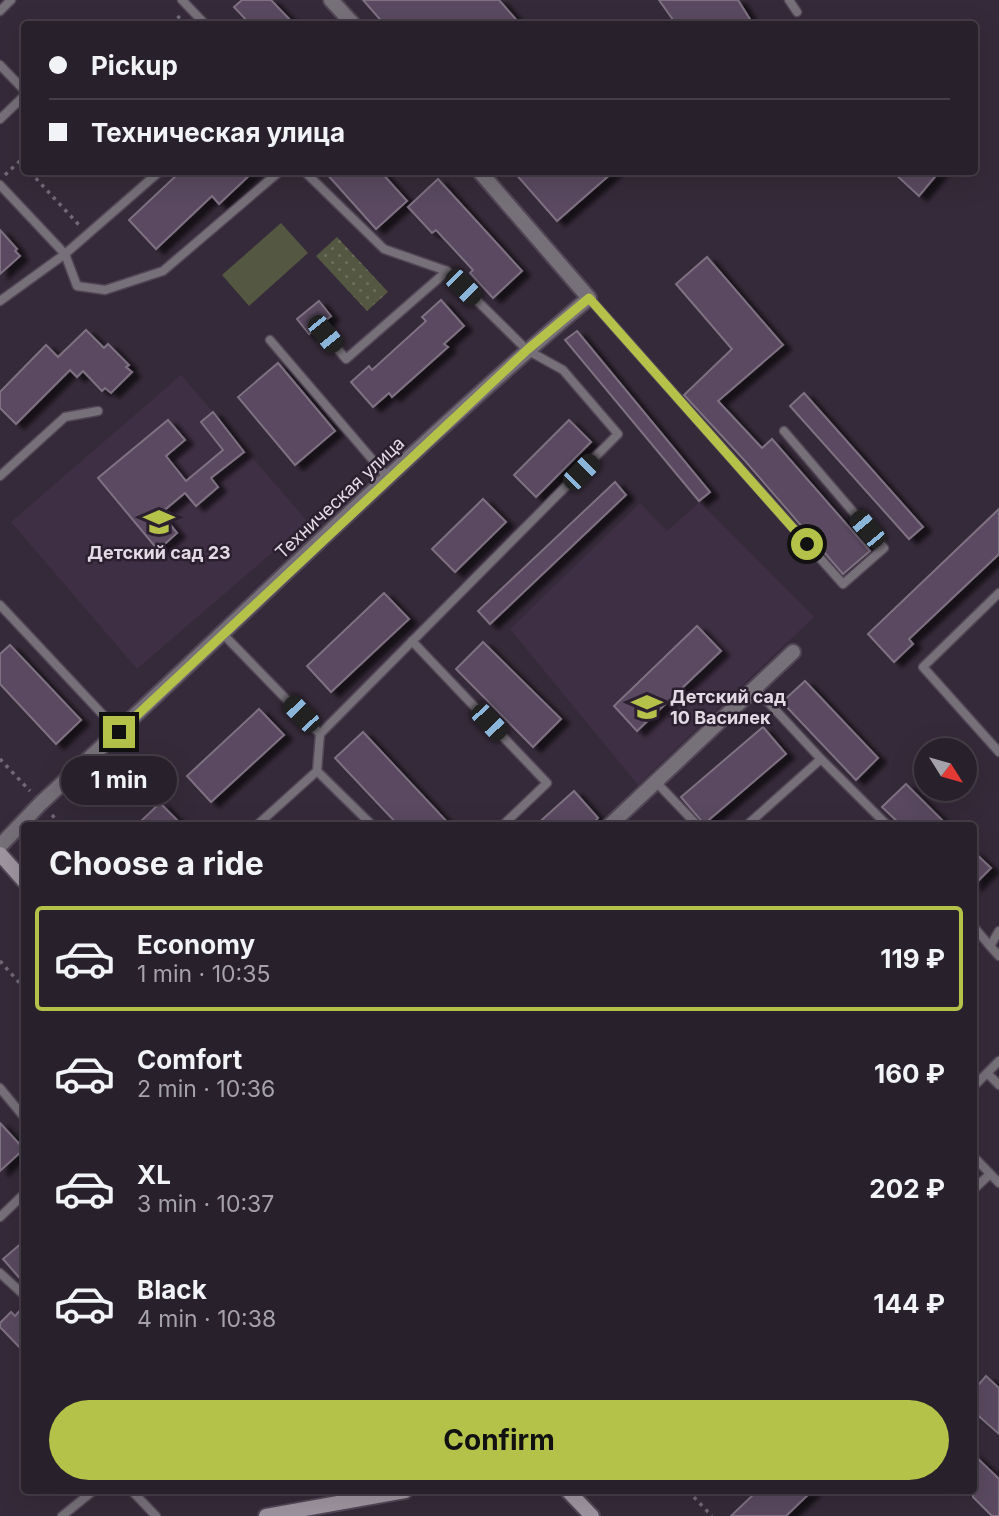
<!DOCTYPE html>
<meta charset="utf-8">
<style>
:root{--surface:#28202b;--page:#302833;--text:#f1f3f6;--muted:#a5a3a9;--line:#443e47;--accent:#b4c24a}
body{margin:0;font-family:Inter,sans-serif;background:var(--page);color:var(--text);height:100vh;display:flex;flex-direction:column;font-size:26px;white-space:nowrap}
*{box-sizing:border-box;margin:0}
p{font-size:23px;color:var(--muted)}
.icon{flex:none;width:38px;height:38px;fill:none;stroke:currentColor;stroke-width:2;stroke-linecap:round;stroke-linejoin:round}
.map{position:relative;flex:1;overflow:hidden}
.side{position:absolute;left:21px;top:822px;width:956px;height:672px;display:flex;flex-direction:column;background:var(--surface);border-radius:7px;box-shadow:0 7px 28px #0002,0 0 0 2px var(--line)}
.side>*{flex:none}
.banner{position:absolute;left:21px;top:21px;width:957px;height:154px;border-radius:7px;box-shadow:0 7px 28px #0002,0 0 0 2px var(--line);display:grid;align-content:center;height:154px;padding:0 28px;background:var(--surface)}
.needle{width:46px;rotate:127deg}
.controls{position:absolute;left:914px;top:738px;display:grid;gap:14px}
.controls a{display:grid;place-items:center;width:63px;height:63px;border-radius:50%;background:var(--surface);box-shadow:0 7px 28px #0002,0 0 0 2px var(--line);font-size:35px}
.end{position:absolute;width:32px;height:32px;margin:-16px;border:9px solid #b4c24a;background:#111;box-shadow:0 0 0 4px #111}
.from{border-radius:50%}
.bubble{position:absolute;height:49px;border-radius:24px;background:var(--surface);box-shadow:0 7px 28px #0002,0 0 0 2px var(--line);font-size:23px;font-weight:700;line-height:49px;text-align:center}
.car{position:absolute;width:21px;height:42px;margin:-21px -10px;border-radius:9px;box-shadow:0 0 5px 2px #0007;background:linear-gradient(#222 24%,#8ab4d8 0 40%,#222 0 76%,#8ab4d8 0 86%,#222 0)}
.banner b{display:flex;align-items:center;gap:24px;height:66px;font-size:26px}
.banner b+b{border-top:2px solid var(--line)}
.banner i{width:18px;height:18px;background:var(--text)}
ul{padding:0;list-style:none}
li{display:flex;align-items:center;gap:21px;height:105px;margin:0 14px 10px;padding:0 14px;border:4px solid transparent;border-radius:7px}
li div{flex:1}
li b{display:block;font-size:26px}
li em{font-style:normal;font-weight:700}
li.active{border-color:var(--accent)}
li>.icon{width:63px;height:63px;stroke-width:1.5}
h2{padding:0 28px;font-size:32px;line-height:84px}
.button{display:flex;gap:14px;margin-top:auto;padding:14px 28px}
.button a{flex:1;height:80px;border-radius:42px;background:var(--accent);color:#111;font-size:28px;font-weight:700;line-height:80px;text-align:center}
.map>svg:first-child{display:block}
</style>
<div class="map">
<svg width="999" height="1516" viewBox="0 0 999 1516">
<defs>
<pattern id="park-dots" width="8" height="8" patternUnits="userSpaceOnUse" patternTransform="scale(1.75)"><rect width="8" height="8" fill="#545741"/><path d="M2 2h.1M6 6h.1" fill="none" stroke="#6c6f5c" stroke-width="1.8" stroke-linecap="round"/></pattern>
<filter id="shadow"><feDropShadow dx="8" dy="4.5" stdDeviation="2" flood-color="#0009"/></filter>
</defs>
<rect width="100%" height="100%" fill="#352a39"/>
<!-- built -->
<g fill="#3f2f44">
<polygon points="181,375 308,522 137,669 11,522"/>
<polygon points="700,502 814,617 638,785 510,629 640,503 667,531"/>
</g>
<!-- green -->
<polygon fill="#545741" points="281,223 308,253 249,306 222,275"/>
<!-- park -->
<polygon fill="url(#park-dots)" points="337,237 388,292 367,311 316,256"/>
<!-- building -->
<g fill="#5a4860" stroke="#7e7182" stroke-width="2" filter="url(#shadow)">
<polygon points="242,0 271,0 294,24 250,24 234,7"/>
<polygon points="363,0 499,0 520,24 384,24"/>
<polygon points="659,0 738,0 753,24 676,24"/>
<polygon points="180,172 253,172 219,204 212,196 156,249 129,220"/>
<polygon points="325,172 381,172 407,201 376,229"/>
<polygon points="514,172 613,172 557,221"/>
<polygon points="893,172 939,172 919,196"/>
<polygon points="438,179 522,271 493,298 470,273 473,270 436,230 432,233 408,207"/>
<polygon points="0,230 17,249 15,251 20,256 0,274"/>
<polygon points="707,257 783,345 718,401 762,448 772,439 870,551 843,574 746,462 684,395 732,349 676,284"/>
<polygon points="441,300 464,326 444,344 448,347 392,397 389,393 373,407 351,382 369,366 372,370 426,321 422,317"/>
<polygon points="319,301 331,316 309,334 297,319"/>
<polygon points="86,330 104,348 108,344 129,365 126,367 132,372 111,393 105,388 102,391 83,371 77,377 70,370 16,424 0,408 0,392 46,345 58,357"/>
<polygon points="577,331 710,492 699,501 565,340"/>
<polygon points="278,363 335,431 295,465 238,397"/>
<polygon points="804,393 923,527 909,539 790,406"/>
<polygon points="213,412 244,452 211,478 218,487 196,506 185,493 161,513 177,533 158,550 98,478 168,420 185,440 166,456 186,481 223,450 201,422"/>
<polygon points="569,420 591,442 536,497 514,475"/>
<polygon points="615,482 626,495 490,624 478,611"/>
<polygon points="483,499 506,522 455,572 432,549"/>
<polygon points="999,509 999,554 909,639 913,644 894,662 868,634"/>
<polygon points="384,593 409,619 331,692 307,666"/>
<polygon points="697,626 721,651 637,731 614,706"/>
<polygon points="483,642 561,719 533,747 456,669"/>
<polygon points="10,645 81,720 56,744 0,684 0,654"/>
<polygon points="805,681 878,758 856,780 782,702"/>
<polygon points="259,709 284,735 211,802 187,776"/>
<polygon points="763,727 786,754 704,824 681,797"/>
<polygon points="363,732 451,826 399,826 335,758"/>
<polygon points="906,784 948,826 902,826 882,807"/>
<polygon points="574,791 598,818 590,826 535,826"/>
<polygon points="160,803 183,826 136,826"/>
<polygon points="973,851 991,868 973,886"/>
<polygon points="0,1123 24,1149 0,1171"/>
<polygon points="24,1241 24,1283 3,1259"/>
<polygon points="24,1306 24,1352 0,1327 0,1323 11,1312 15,1316"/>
<polygon points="986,1376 999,1388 999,1434 973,1411 973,1391"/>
<polygon points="973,1454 999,1479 999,1516 992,1516 973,1497"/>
<polygon points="757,1491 812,1491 786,1516 731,1516"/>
</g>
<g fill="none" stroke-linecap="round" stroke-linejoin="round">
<!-- lane casing -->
<g stroke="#514655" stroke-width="11">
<g id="lane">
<polyline points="182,0 205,24"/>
<polyline points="789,0 797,12"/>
<polyline points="0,11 11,0"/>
<polyline points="0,65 24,90"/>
<polyline points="0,119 24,96"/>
<polyline points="0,185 65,254 77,286 105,290 163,271 279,172"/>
<polyline points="589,298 843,584 884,548 784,431"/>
<polyline points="0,301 65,254 159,172"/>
<polyline points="325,334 346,359 447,271"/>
<polyline points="270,340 389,479"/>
<polyline points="0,476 65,417 98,411"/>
<polyline points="999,593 923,667 999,752"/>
<polyline points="0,605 119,732"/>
<polyline points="223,634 320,734 618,434 563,370 527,350 447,271 384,249 305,172"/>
<polyline points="412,641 547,783 502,826"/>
<polyline points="755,688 821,759"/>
<polyline points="317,771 373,826"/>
<polyline points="656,782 698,826"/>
<polyline points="256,826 317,771 320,734"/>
<polyline points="746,826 821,759 888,826"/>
<polyline points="973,926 990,946"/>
<polyline points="999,931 990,946 999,956"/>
<polyline points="988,1074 999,1085"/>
<polyline points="973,1087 999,1061"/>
<polyline points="0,1088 24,1117"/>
<polyline points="973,1156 999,1183"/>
<polyline points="973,1190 990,1174"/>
<polyline points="0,1217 24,1194"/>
<polyline points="0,1273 24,1295"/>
<polyline points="132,1491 156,1516"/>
<polyline points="62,1516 93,1491"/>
</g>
</g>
<!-- street casing -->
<g stroke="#514655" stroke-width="18">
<g id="street">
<polyline points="331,0 353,24"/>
<polyline points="609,826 793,652"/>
<path d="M 0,846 L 41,803 C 224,635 400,458 589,298 L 480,172"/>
</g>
</g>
<!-- secondary casing -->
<g stroke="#514655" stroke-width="18">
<g id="secondary">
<polyline points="0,854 24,881"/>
<polyline points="568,1491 592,1516"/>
<polyline points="266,1516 405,1491"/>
</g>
</g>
<!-- path -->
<g stroke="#726976" stroke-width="3.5" stroke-dasharray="3.5 5" stroke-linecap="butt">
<polyline points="171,24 180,16"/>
<polyline points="30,172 79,225"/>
<polyline points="5,175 24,157"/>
<polyline points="0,759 30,791"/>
<polyline points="52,815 62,826"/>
<polyline points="0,961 24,988"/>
<polyline points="688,1491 712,1516"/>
</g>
<!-- lane -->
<use href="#lane" stroke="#767078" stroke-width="8"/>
<!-- street -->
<use href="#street" stroke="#767078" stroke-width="14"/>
<!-- secondary -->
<use href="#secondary" stroke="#9e95a1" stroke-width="14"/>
</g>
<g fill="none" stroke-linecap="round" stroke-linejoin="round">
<!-- route -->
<polyline stroke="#b4c24a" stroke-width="9" points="119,732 527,350 589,298 807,544"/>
</g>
<!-- icons -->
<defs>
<g id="school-bare" transform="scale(2.415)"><path d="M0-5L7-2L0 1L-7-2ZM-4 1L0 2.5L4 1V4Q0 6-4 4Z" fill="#b4c24a" stroke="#2b202f" stroke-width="2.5" paint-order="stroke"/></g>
</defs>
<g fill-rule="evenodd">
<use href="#school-bare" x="159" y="522"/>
<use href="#school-bare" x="647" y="707"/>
</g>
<g text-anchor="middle" stroke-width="5" stroke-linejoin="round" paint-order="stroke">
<!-- street labels -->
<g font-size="18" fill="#e2dbe5" stroke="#2b202f">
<text transform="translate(340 498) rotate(-43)" y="6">Техническая улица</text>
</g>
<!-- poi labels -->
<g font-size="18" font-weight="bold" fill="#e2dbe5" stroke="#2b202f">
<text x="159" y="559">Детский сад 23</text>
<text x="670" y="703" text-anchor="start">Детский сад<tspan x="670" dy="21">10 Василек</tspan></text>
</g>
</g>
</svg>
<div class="controls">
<a><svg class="needle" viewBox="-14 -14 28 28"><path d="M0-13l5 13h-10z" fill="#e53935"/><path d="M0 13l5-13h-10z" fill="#a5a3a9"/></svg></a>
</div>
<i class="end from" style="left:807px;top:544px"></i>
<i class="end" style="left:119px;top:732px"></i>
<div class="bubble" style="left:61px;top:756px;width:116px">1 min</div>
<i class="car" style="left:463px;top:287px;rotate:135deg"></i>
<i class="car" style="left:325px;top:334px;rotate:141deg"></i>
<i class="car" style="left:581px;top:472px;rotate:45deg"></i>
<i class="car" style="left:867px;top:529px;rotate:320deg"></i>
<i class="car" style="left:301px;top:714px;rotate:316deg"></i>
<i class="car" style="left:489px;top:722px;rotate:137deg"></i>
<div class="banner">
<b><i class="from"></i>Pickup</b>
<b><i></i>Техническая улица</b>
</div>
<section class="side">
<h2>Choose a ride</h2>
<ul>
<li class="active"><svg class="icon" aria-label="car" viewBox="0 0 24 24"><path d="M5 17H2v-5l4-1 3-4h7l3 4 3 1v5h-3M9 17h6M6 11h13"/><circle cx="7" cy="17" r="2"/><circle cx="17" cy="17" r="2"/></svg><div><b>Economy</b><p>1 min · 10:35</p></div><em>119 ₽</em></li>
<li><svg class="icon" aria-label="car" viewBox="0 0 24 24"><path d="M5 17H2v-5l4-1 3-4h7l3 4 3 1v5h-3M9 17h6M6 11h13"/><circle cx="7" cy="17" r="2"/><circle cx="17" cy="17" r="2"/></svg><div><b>Comfort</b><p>2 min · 10:36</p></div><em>160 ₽</em></li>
<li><svg class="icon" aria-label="car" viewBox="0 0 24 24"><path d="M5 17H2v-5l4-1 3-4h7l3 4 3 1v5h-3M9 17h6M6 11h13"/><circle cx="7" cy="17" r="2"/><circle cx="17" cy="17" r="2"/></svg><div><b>XL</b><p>3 min · 10:37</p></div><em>202 ₽</em></li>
<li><svg class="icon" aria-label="car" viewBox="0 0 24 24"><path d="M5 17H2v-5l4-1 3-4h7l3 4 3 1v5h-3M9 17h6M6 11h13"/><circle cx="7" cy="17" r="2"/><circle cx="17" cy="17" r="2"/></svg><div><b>Black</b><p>4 min · 10:38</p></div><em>144 ₽</em></li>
</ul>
<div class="button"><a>Confirm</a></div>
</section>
</div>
